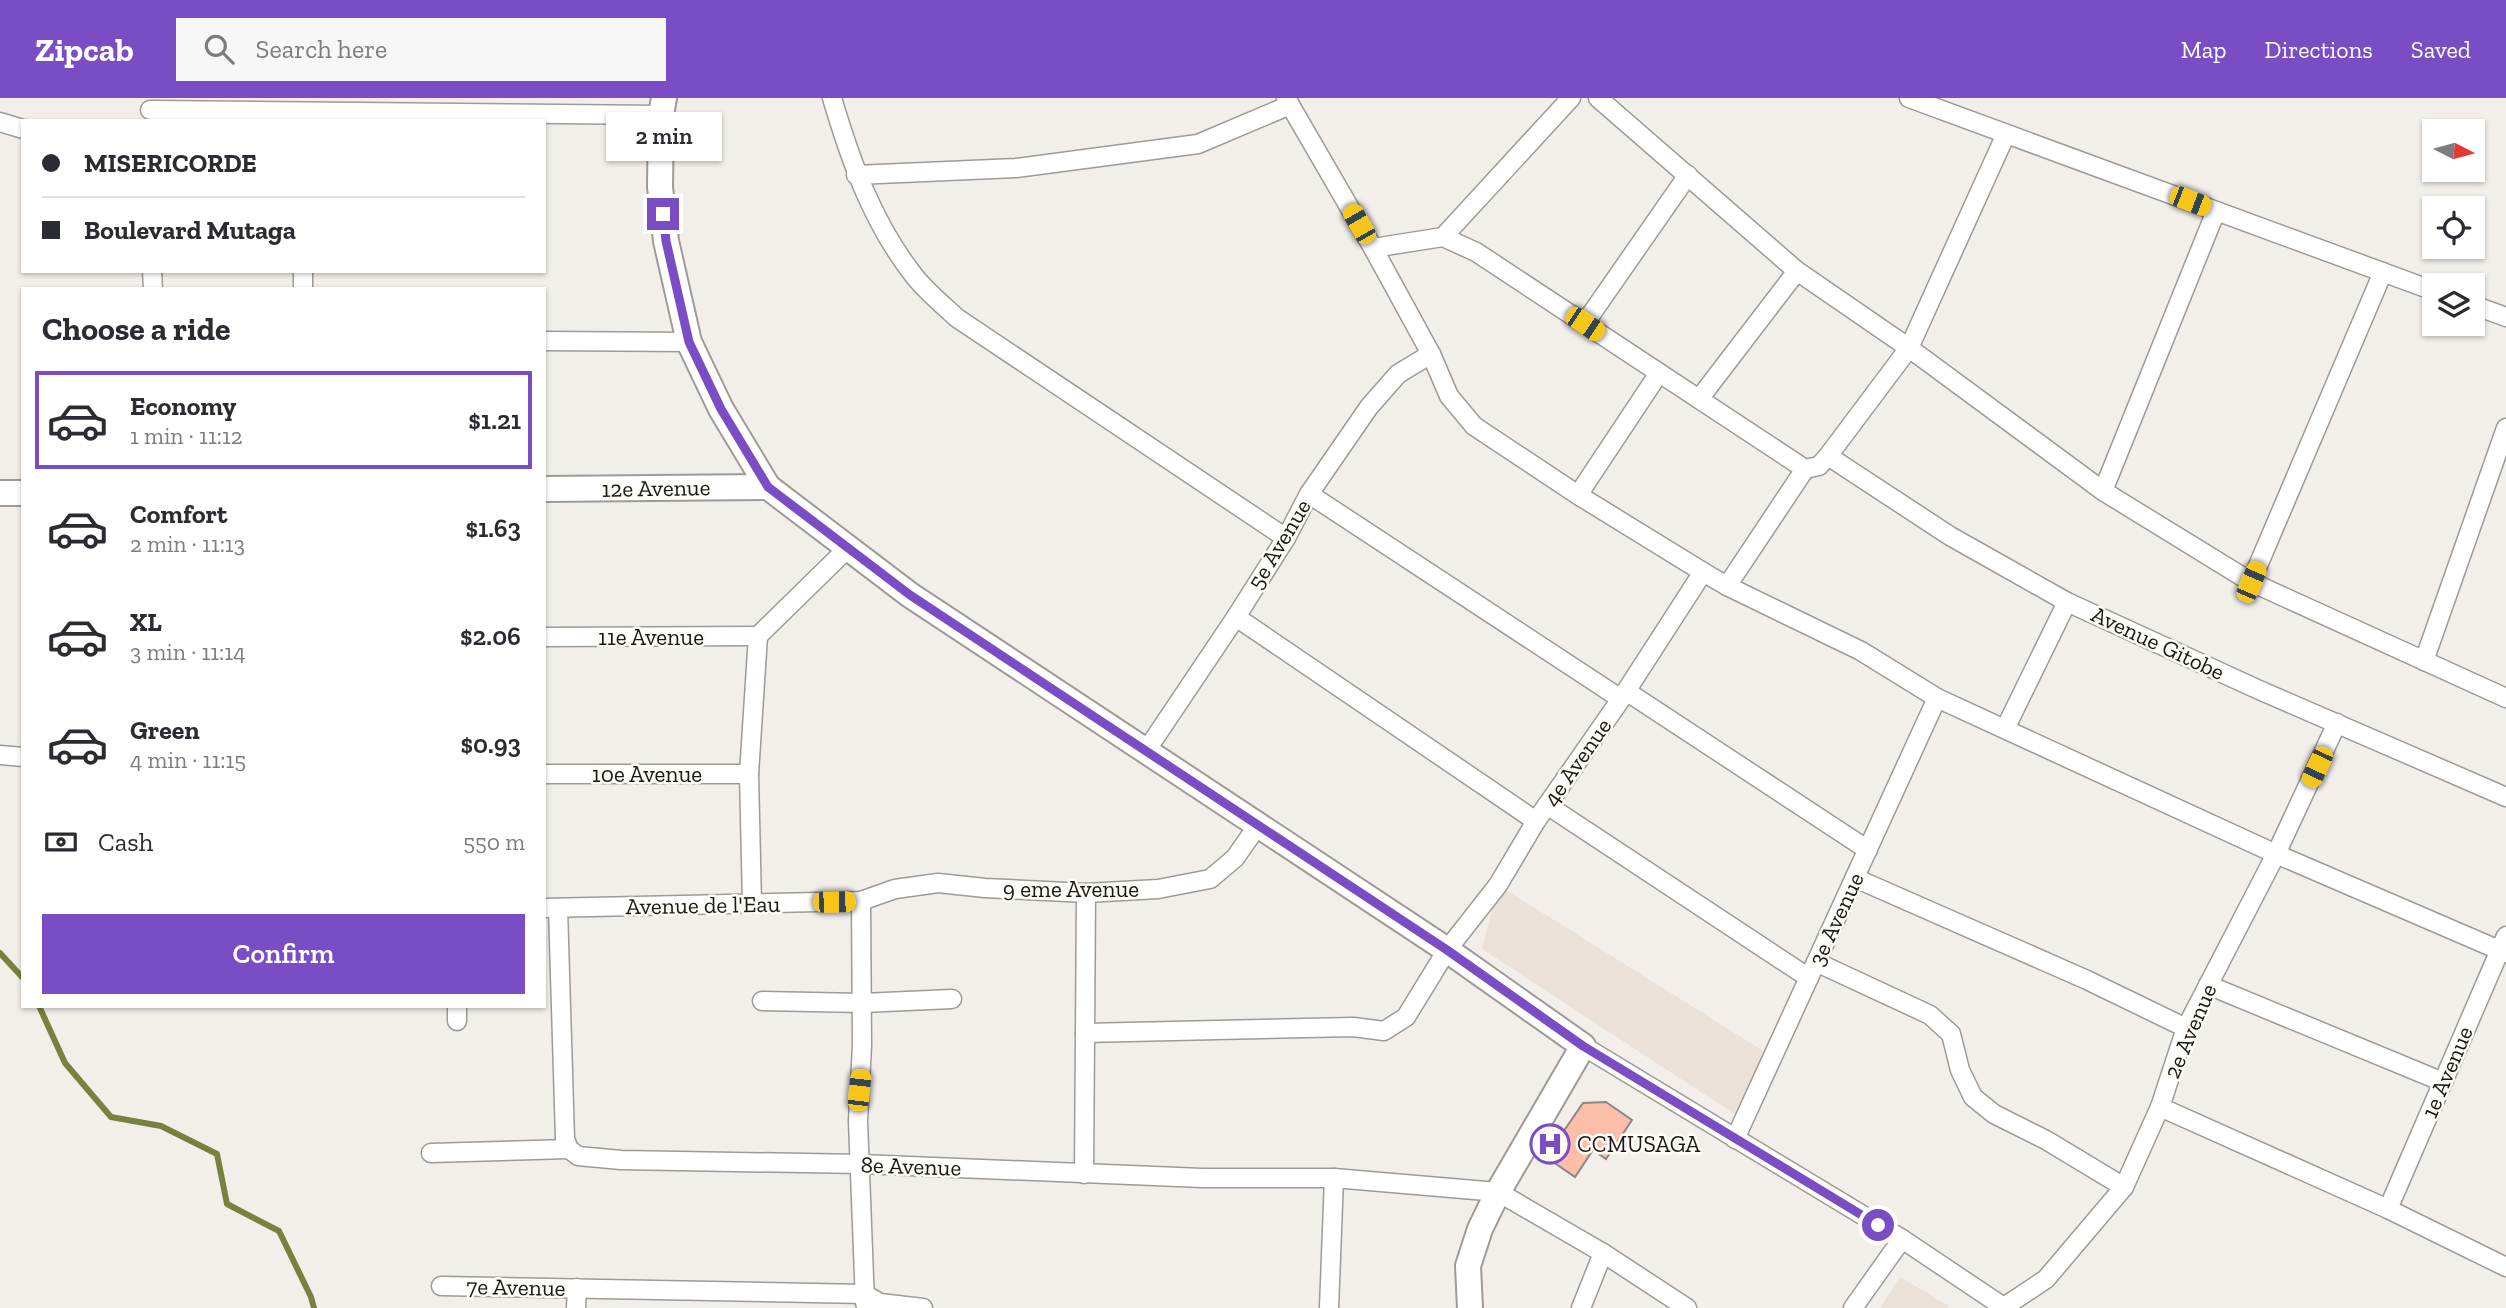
<!DOCTYPE html>
<meta charset="utf-8">
<style>
:root{--surface:#fff;--page:#f7f7f7;--text:#2b2b33;--muted:#7c7c81;--line:#e1e1e2;--accent:#7a4dc5}
body{margin:0;font-family:"Zilla Slab",serif;background:var(--page);color:var(--text);height:100vh;display:flex;flex-direction:column;font-size:26px;white-space:nowrap}
*{box-sizing:border-box;margin:0}
p{font-size:23px;color:var(--muted)}
.icon{flex:none;width:38px;height:38px;fill:none;stroke:currentColor;stroke-width:2;stroke-linecap:round;stroke-linejoin:round}
.map{position:relative;flex:1;overflow:hidden}
.details{position:absolute;left:21px;top:189px;width:525px;height:721px;display:flex;flex-direction:column;background:var(--surface);border-radius:0px;box-shadow:0 2px 5px #0004}
.details>*{flex:none}
.banner{position:absolute;left:21px;top:21px;width:525px;height:154px;border-radius:0px;box-shadow:0 2px 5px #0004;display:grid;align-content:center;height:154px;padding:0 21px;background:var(--surface)}
.needle{width:46px;rotate:96deg}
.controls{position:absolute;left:2422px;top:21px;display:grid;gap:14px}
.controls a{display:grid;place-items:center;width:63px;height:63px;border-radius:0px;background:var(--surface);box-shadow:0 2px 5px #0004;font-size:35px}
.end{position:absolute;width:32px;height:32px;margin:-16px;border:9px solid #7a4dc5;background:#fff;box-shadow:0 0 0 4px #fff}
.from{border-radius:50%}
.bubble{position:absolute;height:49px;border-radius:0px;background:var(--surface);box-shadow:0 2px 5px #0004;font-size:23px;font-weight:600;line-height:49px;text-align:center}
.car{position:absolute;width:21px;height:42px;margin:-21px -10px;border-radius:9px;box-shadow:0 0 5px 2px #0007;background:linear-gradient(#f5c518 24%,#345 0 40%,#f5c518 0 76%,#345 0 86%,#f5c518 0)}
.banner b{display:flex;align-items:center;gap:24px;height:66px;font-size:26px}
.banner b+b{border-top:2px solid var(--line)}
.banner i{width:18px;height:18px;background:var(--text)}
ul{padding:0;list-style:none}
li{display:flex;align-items:center;gap:21px;height:98px;margin:0 14px 10px;padding:0 7px;border:4px solid transparent;border-radius:0px}
li div{flex:1}
li b{display:block;font-size:26px}
li em{font-style:normal;font-weight:600}
li.current{border-color:var(--accent)}
li>.icon{width:63px;height:63px;stroke-width:1.5}
h2{padding:0 21px;font-size:32px;line-height:84px}
.pay{display:flex;align-items:center;gap:18px;height:77px;padding:0 21px;font-size:26px}
.pay p{margin-inline-start:auto}
.action{display:flex;gap:14px;margin-top:auto;padding:14px 21px}
.action a{flex:1;height:80px;border-radius:0px;background:var(--accent);color:#fff;font-size:28px;font-weight:600;line-height:80px;text-align:center}
header{display:flex;align-items:center;gap:42px;box-sizing:border-box;height:98px;padding:0 35px;background:var(--accent);color:#fff}
header strong{font-size:33px}
nav{display:flex;gap:38px;margin-inline-start:auto;font-size:24px}
.search{width:490px;height:63px;background:var(--page);display:flex;align-items:center;gap:18px;box-sizing:border-box;padding:0 24px;border-radius:0px;color:var(--muted);font-size:26px}
.map>svg:first-child{display:block}
</style>
<header>
<strong>Zipcab</strong>
<div class="search"><svg class="icon" aria-label="search" viewBox="0 0 24 24"><circle cx="10" cy="10" r="6"/><path d="M15 15l6 6"/></svg>Search here</div>
<nav><a>Map</a><a>Directions</a><a>Saved</a></nav>
</header>
<div class="map">
<svg width="2506" height="1210" viewBox="0 0 2506 1210">
<rect width="100%" height="100%" fill="#f2eeea"/>
<!-- built -->
<g fill="#ebe1d8">
<polygon points="1498,787 1773,959 1736,1017 1482,851"/>
<polygon points="1900,1179 1949,1208 1948,1210 1880,1210"/>
</g>
<g fill="none" stroke-linecap="round" stroke-linejoin="round">
<!-- stream -->
<g stroke="#76823e" stroke-width="6">
<polyline points="0,855 23,880"/>
<polyline points="39,908 65,965 111,1019 161,1028 217,1056 227,1106 279,1133 311,1199 314,1210"/>
</g>
</g>
<!-- building -->
<polygon fill="#fabea9" stroke="#8c8785" stroke-width="2" points="1606,1004 1632,1022 1606,1061 1593,1052 1575,1079 1546,1059 1583,1005"/>
<g fill="none" stroke-linecap="round" stroke-linejoin="round">
<!-- street casing -->
<g stroke="#9e9a97" stroke-width="21">
<g id="street">
<path d="M 832,0 C 851,64 873,126 915,179 C 927,194 943,207 957,220 L 1286,440"/>
<polyline points="1286,0 1373,150 1431,256 1449,298 1474,328 1578,397 1703,474 1727,488 1861,553 1937,600 2276,756 2506,855"/>
<polyline points="1598,0 1797,173 1909,250 2103,393 2251,484 2506,600"/>
<polyline points="1909,0 2434,193"/>
<polyline points="150,12 661,17"/>
<polyline points="0,24 23,31"/>
<polyline points="856,77 1016,70 1198,46 1290,7"/>
<polyline points="1443,139 1571,0"/>
<polyline points="1373,150 1443,139 1476,154 1805,371 1819,368 1828,358 1909,250 2006,36"/>
<polyline points="152,173 153,191"/>
<polyline points="303,191 303,173"/>
<polyline points="2473,207 2506,219"/>
<polyline points="1585,225 1688,77"/>
<polyline points="544,243 689,244"/>
<polyline points="1699,301 1797,173"/>
<polyline points="1828,358 1950,438 2067,504 2257,591 2506,699"/>
<polyline points="2103,393 2216,113"/>
<polyline points="1309,396 1621,601"/>
<polyline points="1578,397 1659,275"/>
<polyline points="2251,484 2383,174"/>
<polyline points="1727,488 1805,371"/>
<polyline points="1236,519 1536,723"/>
<polyline points="544,539 758,538"/>
<polyline points="2424,563 2506,330"/>
<polyline points="1626,593 1868,752"/>
<polyline points="2005,631 2067,504"/>
<polyline points="1146,653 1236,519 1286,440 1309,396 1369,309 1398,276 1431,256"/>
<polyline points="0,657 23,659"/>
<polyline points="544,676 749,676"/>
<polyline points="1547,707 1809,880"/>
<polyline points="1855,780 2087,882 2186,930"/>
<polyline points="861,803 862,947 858,1023 865,1205"/>
<polyline points="752,806 749,676 758,538 848,450"/>
<polyline points="544,810 861,803 895,791 938,785 985,790 1086,795 1158,791 1210,781 1235,760 1258,727"/>
<polyline points="558,810 565,1041 569,1051 578,1058 621,1062 861,1066 1202,1080 1334,1080 1498,1094 1603,1155 1687,1210"/>
<polyline points="1816,864 1930,917 1951,936 1960,972 1973,999 1994,1016 2046,1042 2124,1089"/>
<polyline points="2208,887 2443,984"/>
<polyline points="762,903 862,905 952,901"/>
<polyline points="457,908 457,923"/>
<polyline points="1085,935 1353,929 1384,933 1406,919 1447,852 1498,787 1536,723 1621,601 1703,474"/>
<polyline points="1583,948 1902,1141 2005,1210"/>
<polyline points="2160,1009 2388,1111 2506,1169"/>
<polyline points="1735,1041 1937,600"/>
<polyline points="431,1055 569,1051"/>
<polyline points="1084,1076 1086,795"/>
<polyline points="2388,1111 2506,838"/>
<polyline points="441,1188 864,1196 880,1205 923,1210"/>
<polyline points="2004,1209 2046,1181 2124,1089 2160,1009 2186,930 2276,756 2337,625"/>
<polyline points="576,1210 577,1190"/>
<polyline points="1329,1210 1334,1080"/>
<polyline points="1581,1210 1603,1155"/>
<polyline points="1853,1210 1902,1141"/>
</g>
</g>
<!-- secondary casing -->
<g stroke="#9e9a97" stroke-width="28">
<g id="secondary">
<polyline points="664,0 661,17 660,89 666,143 689,244 721,311 768,389 910,497 1447,852 1583,948 1498,1094 1480,1131 1468,1168 1470,1210"/>
<polyline points="544,391 768,389"/>
<polyline points="0,395 23,395"/>
</g>
</g>
<!-- street -->
<use href="#street" stroke="#fff" stroke-width="18"/>
<!-- secondary -->
<use href="#secondary" stroke="#fff" stroke-width="24"/>
</g>
<g fill="none" stroke-linecap="round" stroke-linejoin="round">
<!-- route -->
<polyline stroke="#7a4dc5" stroke-width="9" points="663,116 666,143 689,244 721,311 768,389 910,497 1447,852 1583,948 1878,1127"/>
</g>
<!-- icons -->
<defs>
<g id="hospital-ring" transform="scale(2.0125)"><circle r="9.5" fill="#fffbf7" stroke="#7a4dc5" stroke-width="1.5"/><path d="M-5-5h3v3.5h4V-5h3V5h-3V1.5h-4V5h-3Z" fill="#7a4dc5"/></g>
</defs>
<g fill-rule="evenodd">
<use href="#hospital-ring" x="1550" y="1046"/>
</g>
<g text-anchor="middle" stroke-width="5" stroke-linejoin="round" paint-order="stroke">
<!-- street labels -->
<g font-size="23" fill="#1a1817" stroke="#fffbf7">
<text transform="translate(656 390) rotate(-1)" y="8">12e Avenue</text>
<text transform="translate(1279 446) rotate(-59)" y="8">5e Avenue</text>
<text x="651" y="547">11e Avenue</text>
<text transform="translate(2158 545) rotate(25)" y="8">Avenue Gitobe</text>
<text transform="translate(1577 664) rotate(-55)" y="8">4e Avenue</text>
<text x="647" y="684">10e Avenue</text>
<text x="1071" y="799">9 eme Avenue</text>
<text transform="translate(703 807) rotate(-1)" y="8">Avenue de l'Eau</text>
<text transform="translate(1836 821) rotate(-65)" y="8">3e Avenue</text>
<text transform="translate(2190 933) rotate(-67)" y="8">2e Avenue</text>
<text transform="translate(2447 974) rotate(-67)" y="8">1e Avenue</text>
<text transform="translate(911 1068) rotate(2)" y="8">8e Avenue</text>
<text transform="translate(516 1189) rotate(1)" y="8">7e Avenue</text>
</g>
<!-- poi labels -->
<g font-size="23" fill="#1a1817" stroke="#fffbf7" text-anchor="start">
<text x="1577" y="1054">CCMUSAGA</text>
</g>
</g>
</svg>
<div class="controls">
<a><svg class="needle" viewBox="-14 -14 28 28"><path d="M0-13l5 13h-10z" fill="#e53935"/><path d="M0 13l5-13h-10z" fill="#7c7c81"/></svg></a>
<a><svg class="icon" aria-label="locate" viewBox="0 0 24 24"><circle cx="12" cy="12" r="6"/><path d="M12 2v4M12 18v4M2 12h4M18 12h4"/></svg></a>
<a><svg class="icon" aria-label="layers" viewBox="0 0 24 24"><path d="M12 4l9 5-9 5-9-5zM3 14l9 5 9-5"/></svg></a>
</div>
<i class="end from" style="left:1878px;top:1127px"></i>
<i class="end" style="left:663px;top:116px"></i>
<div class="bubble" style="left:606px;top:14px;width:116px">2 min</div>
<i class="car" style="left:2190px;top:103px;rotate:111deg"></i>
<i class="car" style="left:1359px;top:126px;rotate:330deg"></i>
<i class="car" style="left:1585px;top:226px;rotate:124deg"></i>
<i class="car" style="left:2251px;top:484px;rotate:23deg"></i>
<i class="car" style="left:2317px;top:669px;rotate:205deg"></i>
<i class="car" style="left:834px;top:804px;rotate:89deg"></i>
<i class="car" style="left:859px;top:992px;rotate:6deg"></i>
<div class="banner">
<b><i class="from"></i>MISERICORDE</b>
<b><i></i>Boulevard Mutaga</b>
</div>
<section class="details">
<h2>Choose a ride</h2>
<ul>
<li class="current"><svg class="icon" aria-label="car" viewBox="0 0 24 24"><path d="M5 17H2v-5l4-1 3-4h7l3 4 3 1v5h-3M9 17h6M6 11h13"/><circle cx="7" cy="17" r="2"/><circle cx="17" cy="17" r="2"/></svg><div><b>Economy</b><p>1 min · 11:12</p></div><em>$1.21</em></li>
<li><svg class="icon" aria-label="car" viewBox="0 0 24 24"><path d="M5 17H2v-5l4-1 3-4h7l3 4 3 1v5h-3M9 17h6M6 11h13"/><circle cx="7" cy="17" r="2"/><circle cx="17" cy="17" r="2"/></svg><div><b>Comfort</b><p>2 min · 11:13</p></div><em>$1.63</em></li>
<li><svg class="icon" aria-label="car" viewBox="0 0 24 24"><path d="M5 17H2v-5l4-1 3-4h7l3 4 3 1v5h-3M9 17h6M6 11h13"/><circle cx="7" cy="17" r="2"/><circle cx="17" cy="17" r="2"/></svg><div><b>XL</b><p>3 min · 11:14</p></div><em>$2.06</em></li>
<li><svg class="icon" aria-label="car" viewBox="0 0 24 24"><path d="M5 17H2v-5l4-1 3-4h7l3 4 3 1v5h-3M9 17h6M6 11h13"/><circle cx="7" cy="17" r="2"/><circle cx="17" cy="17" r="2"/></svg><div><b>Green</b><p>4 min · 11:15</p></div><em>$0.93</em></li>
</ul>
<div class="pay"><svg class="icon" aria-label="cash" viewBox="0 0 24 24"><path d="M3 7h18v10H3z"/><circle cx="12" cy="12" r="2"/></svg>Cash<p>550 m</p></div>
<div class="action"><a>Confirm</a></div>
</section>
</div>
